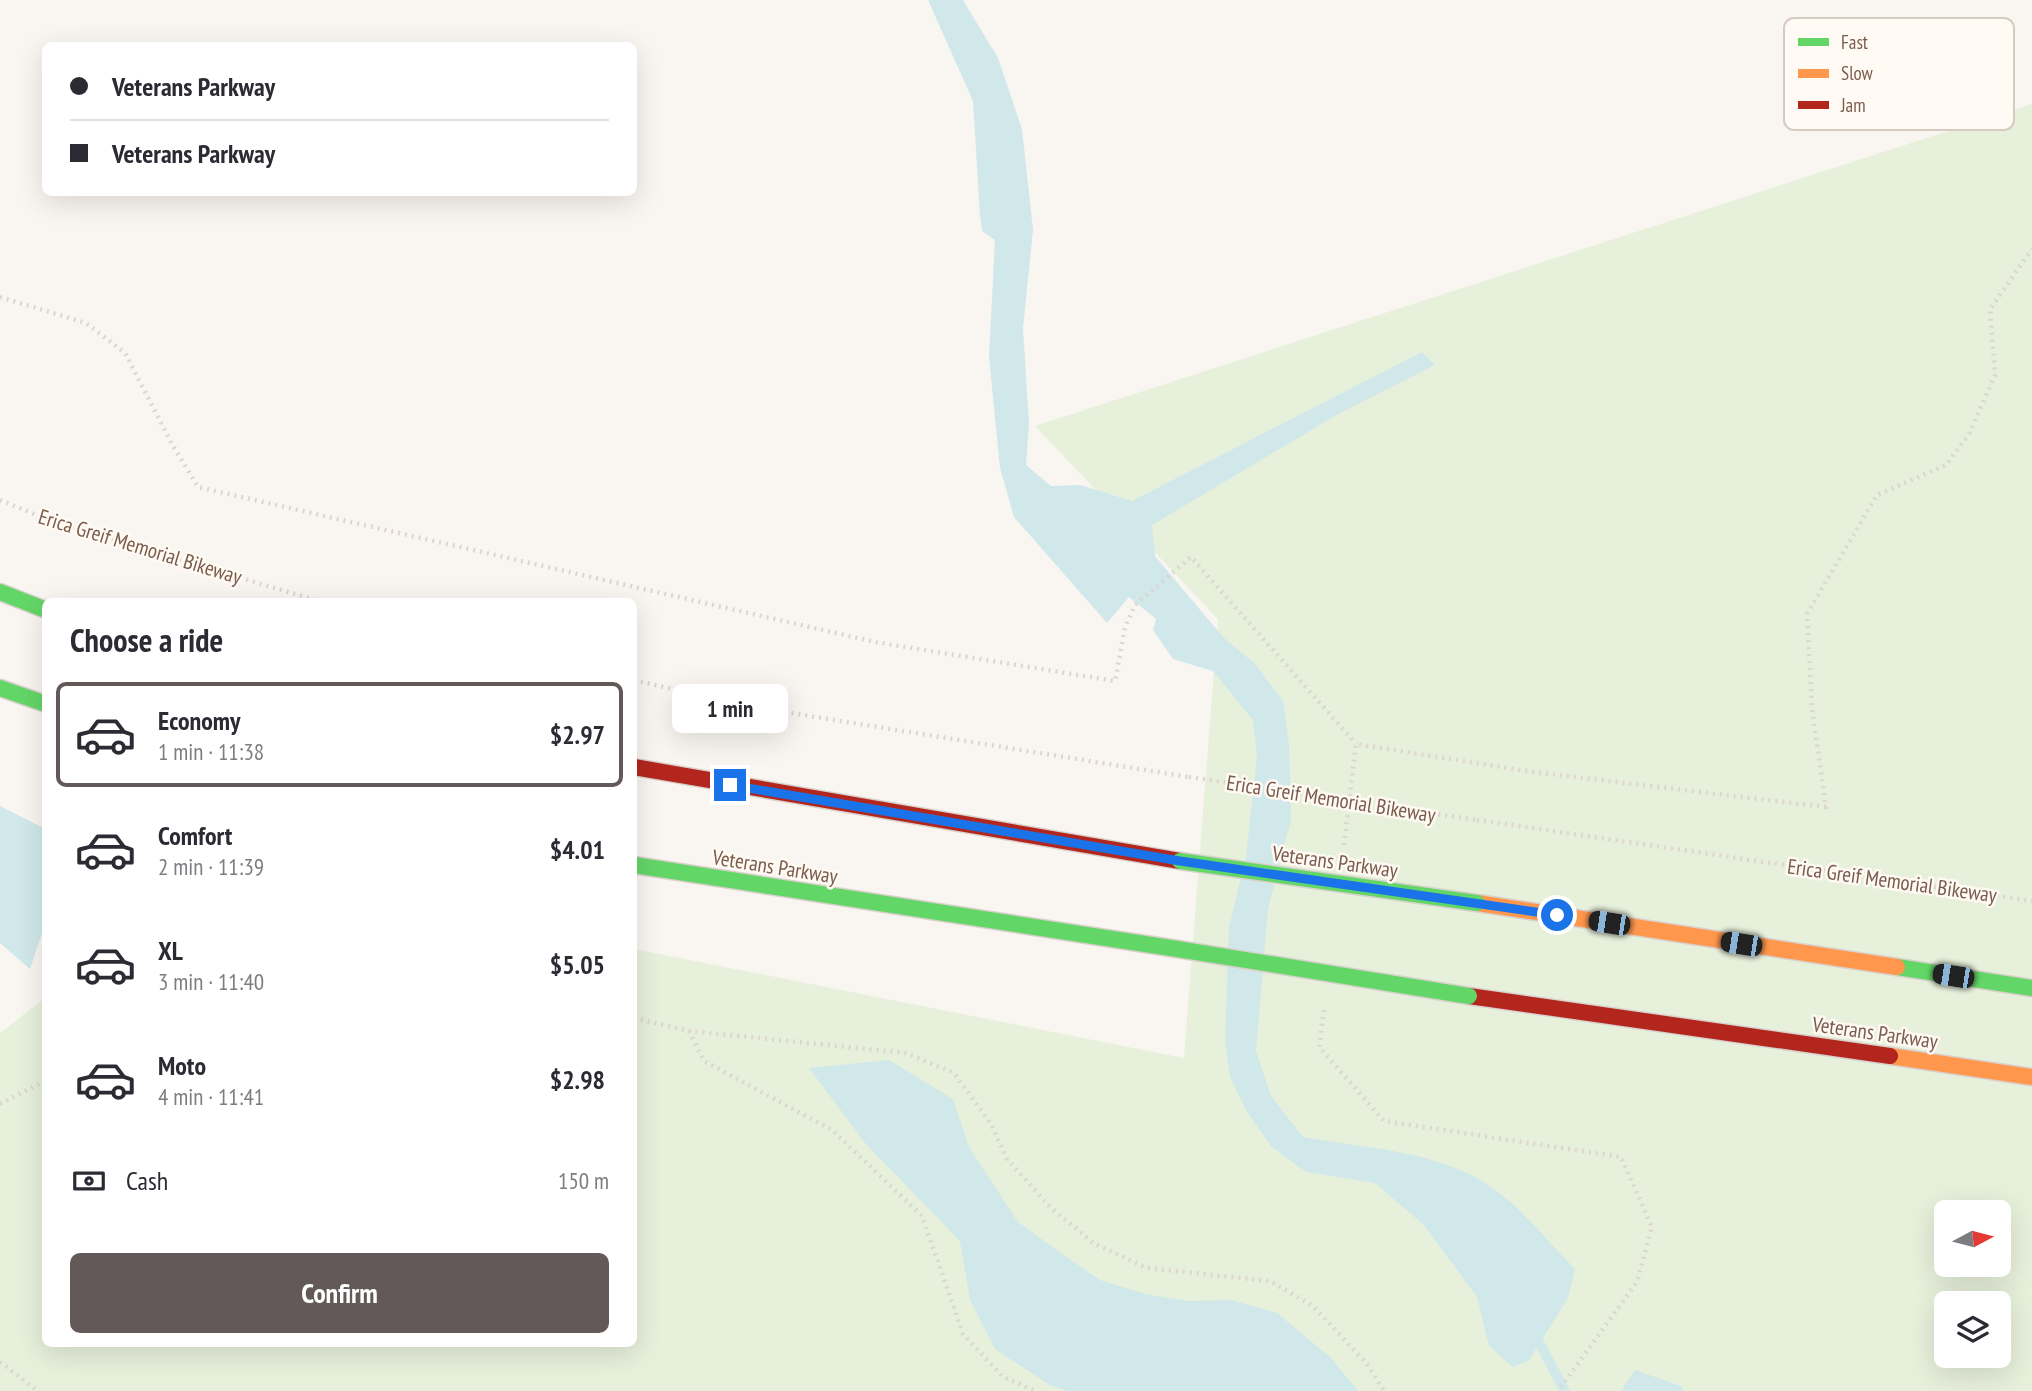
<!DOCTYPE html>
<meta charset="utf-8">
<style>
:root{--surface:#fff;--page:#f2f2f3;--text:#2b2b33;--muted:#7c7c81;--line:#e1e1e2;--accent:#625958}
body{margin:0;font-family:"PT Sans Narrow",sans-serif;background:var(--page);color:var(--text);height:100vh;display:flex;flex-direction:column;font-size:26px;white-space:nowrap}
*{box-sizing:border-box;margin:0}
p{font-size:23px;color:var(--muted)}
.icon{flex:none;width:38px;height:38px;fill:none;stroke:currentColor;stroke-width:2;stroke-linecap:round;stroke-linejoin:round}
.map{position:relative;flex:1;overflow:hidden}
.drawer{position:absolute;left:42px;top:598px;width:595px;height:749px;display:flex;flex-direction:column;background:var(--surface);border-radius:10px;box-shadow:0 7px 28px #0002}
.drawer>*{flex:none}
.hud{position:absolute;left:42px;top:42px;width:595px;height:154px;border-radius:10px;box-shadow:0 7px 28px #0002;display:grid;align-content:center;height:154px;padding:0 28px;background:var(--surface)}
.needle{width:46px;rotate:83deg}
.tools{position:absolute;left:1934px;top:1200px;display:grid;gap:14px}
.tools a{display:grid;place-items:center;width:77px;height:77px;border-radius:10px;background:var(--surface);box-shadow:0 7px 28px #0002;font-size:35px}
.end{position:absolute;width:32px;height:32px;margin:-16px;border:9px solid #1a73e8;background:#fff;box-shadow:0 0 0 4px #fff}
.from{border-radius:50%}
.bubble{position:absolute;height:49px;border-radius:10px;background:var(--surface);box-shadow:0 7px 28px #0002;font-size:23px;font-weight:700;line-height:49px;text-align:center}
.car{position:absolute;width:21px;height:42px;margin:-21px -10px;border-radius:9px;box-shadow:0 0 5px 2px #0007;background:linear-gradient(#222 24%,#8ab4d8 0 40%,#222 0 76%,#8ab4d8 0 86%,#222 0)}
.hud b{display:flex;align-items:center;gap:24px;height:66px;font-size:26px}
.hud b+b{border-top:2px solid var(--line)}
.hud i{width:18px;height:18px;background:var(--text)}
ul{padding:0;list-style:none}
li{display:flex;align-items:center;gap:21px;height:105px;margin:0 14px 10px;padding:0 14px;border:4px solid transparent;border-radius:10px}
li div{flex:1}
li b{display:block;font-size:26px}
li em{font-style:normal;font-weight:700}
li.selected{border-color:var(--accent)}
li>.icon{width:63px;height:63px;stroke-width:1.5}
h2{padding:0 28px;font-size:32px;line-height:84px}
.pay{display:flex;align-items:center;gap:18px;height:77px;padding:0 28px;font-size:26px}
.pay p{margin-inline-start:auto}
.primary-button{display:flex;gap:14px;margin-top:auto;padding:14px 28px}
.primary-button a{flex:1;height:80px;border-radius:10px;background:var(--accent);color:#fff;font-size:28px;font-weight:700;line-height:80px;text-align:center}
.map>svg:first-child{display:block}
</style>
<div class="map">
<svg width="2032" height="1391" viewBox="0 0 2032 1391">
<rect width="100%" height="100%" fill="#f9f5f0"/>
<!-- green -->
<path fill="#e7f0db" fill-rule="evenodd" d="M 2032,104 L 2032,1391 L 0,1391 L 0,1033 L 45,998 L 46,1344 L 634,1344 L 634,949 L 1184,1058 L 1218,619 L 1035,426 ZM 1946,1213 L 1998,1213 L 1998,1265 L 1946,1265 ZM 1946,1304 L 1998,1304 L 1998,1356 L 1946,1356 Z"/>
<!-- water -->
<g fill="#d0e8ea">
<path d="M 928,0 L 963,0 L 998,58 L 1022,129 L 1033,230 L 1023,328 L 1029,424 L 1026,465 L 1051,486 L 1080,485 L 1132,501 L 1422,352 L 1435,365 L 1340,413 L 1152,525 L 1155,556 L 1223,637 L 1255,664 L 1283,701 L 1289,744 L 1291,820 L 1268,909 L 1256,1051 L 1271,1096 L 1303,1137 C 1363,1148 1433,1150 1485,1183 C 1520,1205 1546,1240 1575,1269 L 1568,1298 L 1529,1360 L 1513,1367 L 1489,1346 L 1477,1297 L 1424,1225 L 1375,1183 L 1306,1172 L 1271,1146 L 1247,1112 L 1230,1077 L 1225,1041 L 1229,927 L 1246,857 L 1257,756 L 1253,720 L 1213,671 L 1173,659 L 1153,630 L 1156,619 L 1129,597 L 1107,623 L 1014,517 L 1000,468 L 989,357 L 995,240 L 982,231 L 980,215 L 973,101 Z"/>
<polygon points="0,806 45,829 45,924 30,969 0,943"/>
<polygon points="889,1060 953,1099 969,1147 1018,1222 1058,1251 1100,1280 1145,1294 1189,1301 1231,1300 1277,1313 1330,1357 1358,1391 1067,1391 1048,1384 995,1349 970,1300 960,1241 865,1143 809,1068"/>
<polygon points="1635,1370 1681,1386 1683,1391 1621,1391"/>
</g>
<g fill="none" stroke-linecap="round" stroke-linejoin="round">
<!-- stream -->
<polyline stroke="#d0e8ea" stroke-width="10" points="1533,1331 1565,1391"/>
<!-- fast casing -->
<g stroke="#dad1cc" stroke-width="19">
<g id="fast">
<polyline points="0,592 46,610"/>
<polyline points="0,688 46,704"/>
<polyline points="634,865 1171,948"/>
<polyline points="1897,967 2032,988"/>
</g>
</g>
<!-- slow casing -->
<g stroke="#dad1cc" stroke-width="19">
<g id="slow">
<polyline points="1477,903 1897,967"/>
<polyline points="1890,1056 2032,1077"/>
</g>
</g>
<!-- jam casing -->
<g stroke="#dad1cc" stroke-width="19">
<g id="jam">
<polyline points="634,767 1180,861"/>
<polyline points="1469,996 1890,1056"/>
</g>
</g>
<!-- path -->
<g stroke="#dcd5d0" stroke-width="4.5" stroke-dasharray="2 5" stroke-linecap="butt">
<polyline points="0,297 86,323 125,353 172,444 198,487 875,642 1115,681 1125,627 1135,605 1191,557 1356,744"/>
<polyline points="0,500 56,523 322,602"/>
<polyline points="634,680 735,704 1189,777"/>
<polyline points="1477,820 2032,901"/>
<polyline points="1344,845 1356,744 1533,772 1826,807 1812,709 1807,614 1877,495 1946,465 1969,434 1995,375 1990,309 2032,249"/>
<polyline points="1324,1010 1319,1047 1384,1121 1621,1157 1652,1227 1637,1282 1558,1391"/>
<polyline points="634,1018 689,1031 906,1053 954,1073 991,1124 1007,1159 1050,1207 1095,1244 1147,1268 1270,1281 1313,1306 1367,1364 1384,1391"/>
<polyline points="689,1031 704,1061 832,1130 922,1216 963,1334 1003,1377 1035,1391"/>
<polyline points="0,1104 46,1080"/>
<polyline points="0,1362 38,1391"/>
</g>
<!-- fast -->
<use href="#fast" stroke="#63d668" stroke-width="16"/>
<!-- slow -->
<use href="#slow" stroke="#ff974d" stroke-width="16"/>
<!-- jam -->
<use href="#jam" stroke="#b3261e" stroke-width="16"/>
<!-- fast-bridge casing -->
<g stroke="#dad1cc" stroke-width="19" stroke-linecap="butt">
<g id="fast-bridge">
<polyline points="1180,861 1477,903"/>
<polyline points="1171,948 1469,996"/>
</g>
</g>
<!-- path-bridge -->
<polyline stroke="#dcd5d0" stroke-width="4.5" stroke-dasharray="2 5" stroke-linecap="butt" points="1189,777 1477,820"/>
<!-- fast-bridge -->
<use href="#fast-bridge" stroke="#63d668" stroke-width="16"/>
</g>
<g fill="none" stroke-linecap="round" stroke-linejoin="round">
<!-- route -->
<polyline stroke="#1a73e8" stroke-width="9" points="730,785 1180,861 1557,915"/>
</g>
<g text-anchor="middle" stroke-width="5" stroke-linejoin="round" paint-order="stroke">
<!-- street labels -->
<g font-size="21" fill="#7a5c4d" stroke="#fffaf3">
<text transform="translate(140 547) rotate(17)" y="7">Erica Greif Memorial Bikeway</text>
<text transform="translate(1331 799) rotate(9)" y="7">Erica Greif Memorial Bikeway</text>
<text transform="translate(1335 862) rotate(8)" y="7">Veterans Parkway</text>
<text transform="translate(775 867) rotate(9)" y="7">Veterans Parkway</text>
<text transform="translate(1892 881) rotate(8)" y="7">Erica Greif Memorial Bikeway</text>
<text transform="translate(1875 1033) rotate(8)" y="7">Veterans Parkway</text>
</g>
</g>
<!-- legend -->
<rect x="1784" y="18" width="230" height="112" rx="10" fill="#fffaf3" stroke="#d7cbc1" stroke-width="2"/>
<rect x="1798" y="38" width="31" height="8" fill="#63d668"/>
<rect x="1798" y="69" width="31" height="9" fill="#ff974d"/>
<rect x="1798" y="101" width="31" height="8" fill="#b3261e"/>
<g font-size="19" fill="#7a5c4d">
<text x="1841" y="49">Fast</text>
<text x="1841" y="80">Slow</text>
<text x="1841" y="112">Jam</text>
</g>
</svg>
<div class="tools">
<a><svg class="needle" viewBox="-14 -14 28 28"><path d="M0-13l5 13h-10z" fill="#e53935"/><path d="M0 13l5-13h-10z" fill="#7c7c81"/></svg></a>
<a><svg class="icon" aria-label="layers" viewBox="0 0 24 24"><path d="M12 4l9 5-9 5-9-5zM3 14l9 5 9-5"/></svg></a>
</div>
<i class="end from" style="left:1557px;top:915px"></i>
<i class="end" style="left:730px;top:785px"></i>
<div class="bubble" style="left:672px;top:684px;width:116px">1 min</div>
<i class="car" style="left:1609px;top:923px;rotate:279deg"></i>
<i class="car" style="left:1741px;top:944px;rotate:279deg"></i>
<i class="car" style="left:1953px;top:976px;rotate:279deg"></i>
<div class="hud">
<b><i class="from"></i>Veterans Parkway</b>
<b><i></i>Veterans Parkway</b>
</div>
<section class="drawer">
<h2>Choose a ride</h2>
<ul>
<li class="selected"><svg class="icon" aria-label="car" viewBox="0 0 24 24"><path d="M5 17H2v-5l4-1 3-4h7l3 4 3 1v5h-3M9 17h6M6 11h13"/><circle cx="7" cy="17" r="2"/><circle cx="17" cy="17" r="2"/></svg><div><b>Economy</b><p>1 min · 11:38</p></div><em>$2.97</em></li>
<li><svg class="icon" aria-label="car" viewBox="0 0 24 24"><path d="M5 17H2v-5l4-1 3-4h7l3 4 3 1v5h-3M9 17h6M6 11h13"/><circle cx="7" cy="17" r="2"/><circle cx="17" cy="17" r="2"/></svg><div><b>Comfort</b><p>2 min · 11:39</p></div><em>$4.01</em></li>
<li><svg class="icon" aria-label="car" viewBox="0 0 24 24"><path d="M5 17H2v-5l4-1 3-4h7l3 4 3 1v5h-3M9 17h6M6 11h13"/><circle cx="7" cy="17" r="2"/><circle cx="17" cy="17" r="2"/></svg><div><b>XL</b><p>3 min · 11:40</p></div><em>$5.05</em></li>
<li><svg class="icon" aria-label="car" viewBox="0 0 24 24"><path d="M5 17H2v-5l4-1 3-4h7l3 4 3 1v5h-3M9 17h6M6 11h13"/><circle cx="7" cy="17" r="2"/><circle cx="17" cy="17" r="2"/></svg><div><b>Moto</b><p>4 min · 11:41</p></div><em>$2.98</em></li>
</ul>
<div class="pay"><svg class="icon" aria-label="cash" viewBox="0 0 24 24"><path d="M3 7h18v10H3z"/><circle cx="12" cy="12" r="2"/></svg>Cash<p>150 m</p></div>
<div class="primary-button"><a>Confirm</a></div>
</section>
</div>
